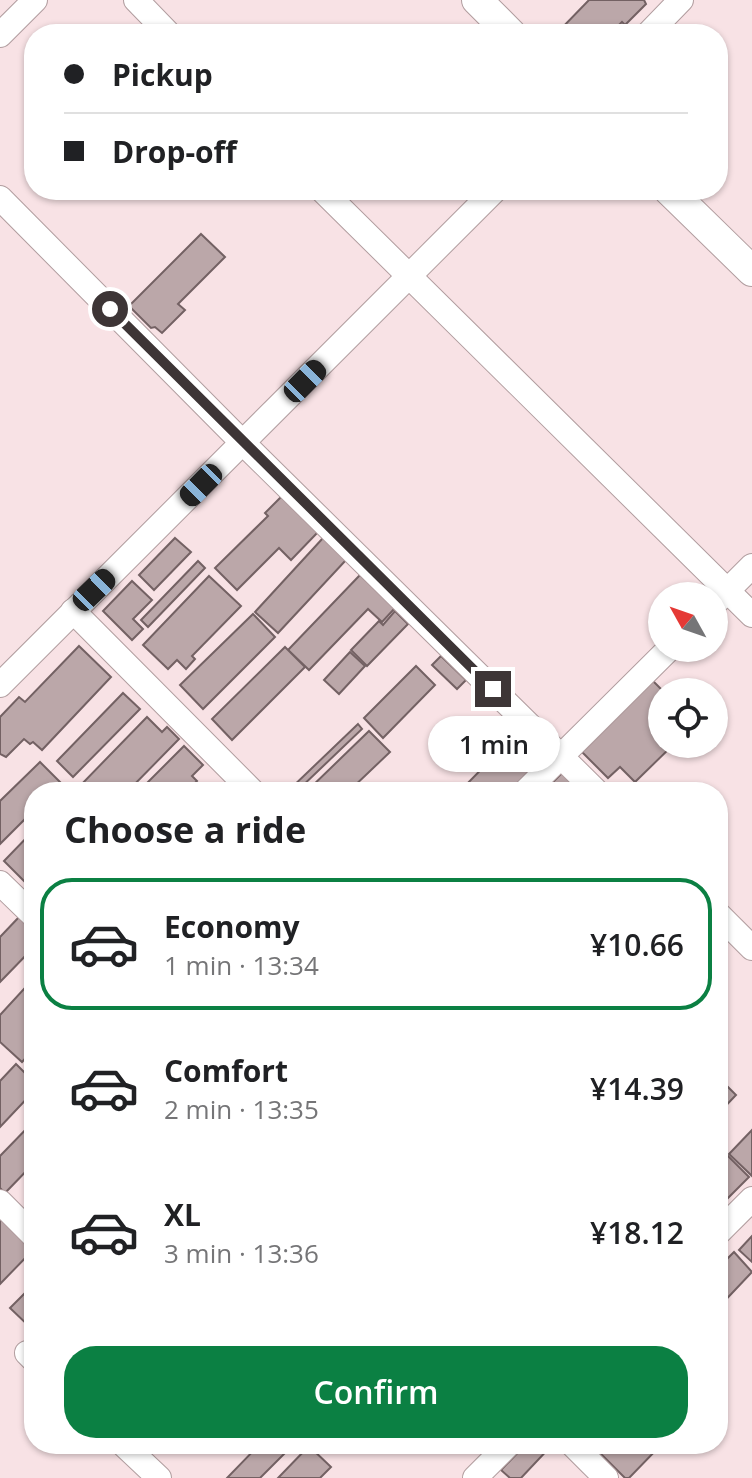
<!DOCTYPE html>
<meta charset="utf-8">
<style>
:root{--surface:#fff;--page:#f2f2f2;--text:#202124;--muted:#757577;--line:#e0e0e0;--accent:#0b8043}
body{margin:0;font-family:"Open Sans",sans-serif;background:var(--page);color:var(--text);height:100vh;display:flex;flex-direction:column;font-size:30px;white-space:nowrap}
*{box-sizing:border-box;margin:0}
p{font-size:26px;color:var(--muted)}
.icon{flex:none;width:44px;height:44px;fill:none;stroke:currentColor;stroke-width:2;stroke-linecap:round;stroke-linejoin:round}
.map{position:relative;flex:1;overflow:hidden}
.drawer{position:absolute;left:24px;top:782px;width:704px;height:672px;display:flex;flex-direction:column;background:var(--surface);border-radius:32px;box-shadow:0 2px 6px #0004}
.drawer>*{flex:none}
.guide{position:absolute;left:24px;top:24px;width:704px;height:176px;border-radius:32px;box-shadow:0 2px 6px #0004;display:grid;align-content:center;height:176px;padding:0 40px;background:var(--surface)}
.needle{width:52px;rotate:310deg}
.buttons{position:absolute;left:648px;top:582px;display:grid;gap:16px}
.buttons a{display:grid;place-items:center;width:80px;height:80px;border-radius:50%;background:var(--surface);box-shadow:0 2px 6px #0004;font-size:40px}
.end{position:absolute;width:36px;height:36px;margin:-18px;border:10px solid #3d3536;background:#fff;box-shadow:0 0 0 4px #fff}
.from{border-radius:50%}
.bubble{position:absolute;height:56px;border-radius:28px;background:var(--surface);box-shadow:0 2px 6px #0004;font-size:26px;font-weight:600;line-height:56px;text-align:center}
.car{position:absolute;width:24px;height:48px;margin:-24px -12px;border-radius:10px;box-shadow:0 0 6px 2px #0007;background:linear-gradient(#222 24%,#8ab4d8 0 40%,#222 0 76%,#8ab4d8 0 86%,#222 0)}
.guide b{display:flex;align-items:center;gap:28px;height:76px;font-size:30px}
.guide b+b{border-top:2px solid var(--line)}
.guide i{width:20px;height:20px;background:var(--text)}
ul{padding:0;list-style:none}
li{display:flex;align-items:center;gap:24px;height:132px;margin:0 16px 12px;padding:0 24px;border:4px solid transparent;border-radius:32px}
li div{flex:1}
li b{display:block;font-size:30px}
li em{font-style:normal;font-weight:600}
li.on{border-color:var(--accent)}
li>.icon{width:72px;height:72px;stroke-width:1.5}
h2{padding:0 40px;font-size:36px;line-height:96px}
.cta{display:flex;gap:16px;margin-top:auto;padding:16px 40px}
.cta a{flex:1;height:92px;border-radius:32px;background:var(--accent);color:#fff;font-size:32px;font-weight:600;line-height:92px;text-align:center}
.map>svg:first-child{display:block}
</style>
<div class="map">
<svg width="752" height="1478" viewBox="0 0 752 1478">
<rect width="100%" height="100%" fill="#f8e2e5"/>
<!-- building -->
<g fill="#bba7a9" stroke="#736163" stroke-width="2">
<polygon points="589,0 644,0 646,4 625,25 622,22 610,34 556,34"/>
<polygon points="201,234 225,257 178,304 185,310 162,333 155,327 151,328 129,306"/>
<polygon points="283,495 319,531 291,560 279,548 237,590 215,568 268,516 265,513"/>
<polygon points="175,538 191,552 154,590 139,575"/>
<polygon points="323,538 346,560 278,633 255,612"/>
<polygon points="198,561 205,568 148,627 141,620"/>
<polygon points="360,575 395,608 382,622 368,609 309,670 288,650"/>
<polygon points="209,576 241,606 192,656 195,659 186,669 177,660 168,669 143,645"/>
<polygon points="132,581 152,600 133,619 143,629 132,640 103,611"/>
<polygon points="395,611 408,624 367,666 351,650 379,621 383,625"/>
<polygon points="253,614 275,637 203,709 180,685"/>
<polygon points="79,646 111,677 42,750 33,742 30,744 24,739 6,757 0,754 0,717 19,697 25,702"/>
<polygon points="285,647 305,667 232,740 212,719"/>
<polygon points="350,652 365,666 339,694 324,680"/>
<polygon points="441,656 466,680 457,689 432,665"/>
<polygon points="416,666 435,685 383,738 364,718"/>
<polygon points="653,681 664,692 662,692 662,744 674,744 635,782 620,767 608,778 582,752"/>
<polygon points="123,693 140,709 73,777 57,761"/>
<polygon points="147,717 162,732 167,727 179,739 127,792 78,792 76,790"/>
<polygon points="358,724 362,729 296,792 287,792"/>
<polygon points="369,731 390,752 348,792 306,792"/>
<polygon points="517,733 543,757 509,792 459,792"/>
<polygon points="184,746 203,765 192,776 197,781 186,792 138,792"/>
<polygon points="40,762 61,783 52,792 34,792 34,810 0,844 0,801"/>
<polygon points="564,771 580,792 543,792"/>
<polygon points="34,830 34,876 27,884 4,861"/>
<polygon points="20,916 34,929 34,947 0,982 0,937"/>
<polygon points="34,978 34,1049 22,1062 0,1042 0,1015"/>
<polygon points="16,1064 34,1082 34,1091 0,1127 0,1081"/>
<polygon points="719,1078 736,1095 718,1114 718,1079"/>
<polygon points="34,1121 34,1163 5,1193 0,1188 0,1156"/>
<polygon points="752,1130 752,1176 729,1154"/>
<polygon points="718,1146 749,1177 718,1208"/>
<polygon points="0,1208 34,1242 34,1249 0,1284"/>
<polygon points="752,1236 752,1262 739,1250"/>
<polygon points="734,1252 752,1272 718,1308 718,1268"/>
<polygon points="34,1284 34,1331 10,1308"/>
<polygon points="260,1444 280,1444 287,1451 260,1478 227,1478"/>
<polygon points="526,1444 553,1444 521,1478 510,1478 501,1470"/>
<polygon points="603,1444 662,1444 629,1478 625,1478 597,1450"/>
<polygon points="309,1446 331,1467 320,1478 278,1478"/>
</g>
<g fill="none" stroke-linecap="round" stroke-linejoin="round">
<!-- minor casing -->
<g stroke="#b19d9f" stroke-width="26">
<g id="minor">
<polyline points="136,0 169,34"/>
<polyline points="648,34 681,0"/>
<polyline points="0,35 35,0"/>
<polyline points="322,190 752,615"/>
<polyline points="0,198 243,443 597,792"/>
<polyline points="714,604 752,566"/>
<polyline points="73,611 253,792"/>
<polyline points="0,685 495,190"/>
<polyline points="525,792 670,648"/>
<polyline points="0,883 34,916"/>
<polyline points="718,914 752,948"/>
<polyline points="0,1202 34,1236"/>
<polyline points="718,1233 752,1199"/>
<polyline points="27,1353 34,1360"/>
<polyline points="123,1444 159,1478"/>
<polyline points="572,1444 606,1478"/>
<polyline points="475,1478 509,1444"/>
</g>
</g>
<!-- tertiary casing -->
<g stroke="#b19d9f" stroke-width="32">
<g id="tertiary">
<polyline points="477,0 511,34"/>
<polyline points="669,190 752,271"/>
</g>
</g>
<!-- minor -->
<use href="#minor" stroke="#fff" stroke-width="24"/>
<!-- tertiary -->
<use href="#tertiary" stroke="#fff" stroke-width="30"/>
</g>
<g fill="none" stroke-linecap="round" stroke-linejoin="round">
<!-- route -->
<polyline stroke="#3d3536" stroke-width="10" points="110,309 493,689"/>
</g>
</svg>
<div class="buttons">
<a><svg class="needle" viewBox="-14 -14 28 28"><path d="M0-13l5 13h-10z" fill="#e53935"/><path d="M0 13l5-13h-10z" fill="#757577"/></svg></a>
<a><svg class="icon" aria-label="locate" viewBox="0 0 24 24"><circle cx="12" cy="12" r="6"/><path d="M12 2v4M12 18v4M2 12h4M18 12h4"/></svg></a>
</div>
<i class="end from" style="left:110px;top:309px"></i>
<i class="end" style="left:493px;top:689px"></i>
<div class="bubble" style="left:428px;top:716px;width:132px">1 min</div>
<i class="car" style="left:305px;top:381px;rotate:45deg"></i>
<i class="car" style="left:201px;top:485px;rotate:225deg"></i>
<i class="car" style="left:94px;top:590px;rotate:46deg"></i>
<div class="guide">
<b><i class="from"></i>Pickup</b>
<b><i></i>Drop-off</b>
</div>
<section class="drawer">
<h2>Choose a ride</h2>
<ul>
<li class="on"><svg class="icon" aria-label="car" viewBox="0 0 24 24"><path d="M5 17H2v-5l4-1 3-4h7l3 4 3 1v5h-3M9 17h6M6 11h13"/><circle cx="7" cy="17" r="2"/><circle cx="17" cy="17" r="2"/></svg><div><b>Economy</b><p>1 min · 13:34</p></div><em>¥10.66</em></li>
<li><svg class="icon" aria-label="car" viewBox="0 0 24 24"><path d="M5 17H2v-5l4-1 3-4h7l3 4 3 1v5h-3M9 17h6M6 11h13"/><circle cx="7" cy="17" r="2"/><circle cx="17" cy="17" r="2"/></svg><div><b>Comfort</b><p>2 min · 13:35</p></div><em>¥14.39</em></li>
<li><svg class="icon" aria-label="car" viewBox="0 0 24 24"><path d="M5 17H2v-5l4-1 3-4h7l3 4 3 1v5h-3M9 17h6M6 11h13"/><circle cx="7" cy="17" r="2"/><circle cx="17" cy="17" r="2"/></svg><div><b>XL</b><p>3 min · 13:36</p></div><em>¥18.12</em></li>
</ul>
<div class="cta"><a>Confirm</a></div>
</section>
</div>
